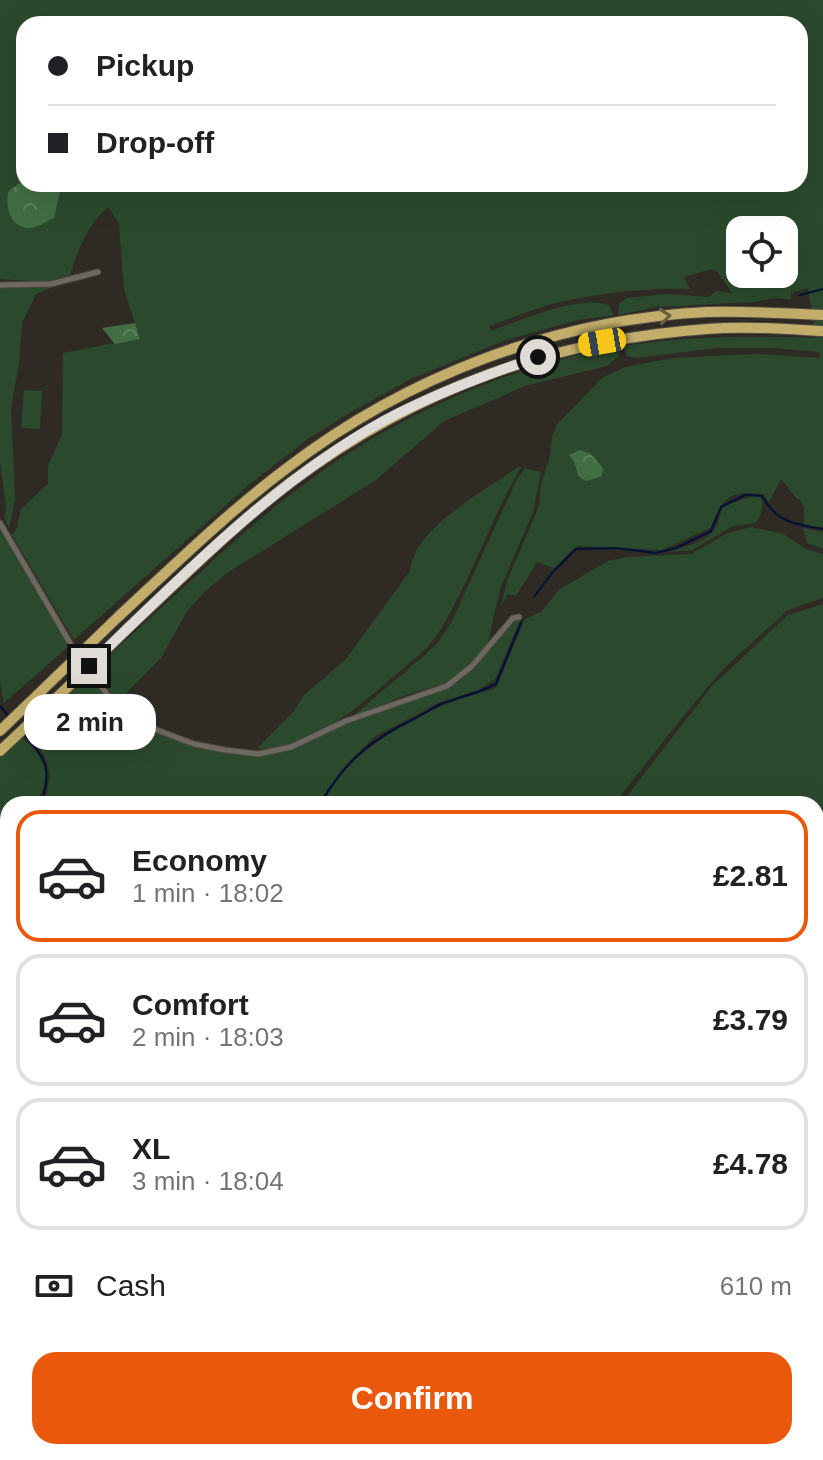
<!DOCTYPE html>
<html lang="en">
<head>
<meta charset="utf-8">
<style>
  :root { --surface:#fff; --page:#f6f6f6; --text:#202124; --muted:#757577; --line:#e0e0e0; --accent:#ea580c }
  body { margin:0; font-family:Arial,sans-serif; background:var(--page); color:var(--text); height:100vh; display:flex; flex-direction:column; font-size:30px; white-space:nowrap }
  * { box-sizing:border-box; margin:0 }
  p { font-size:26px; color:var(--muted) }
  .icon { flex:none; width:44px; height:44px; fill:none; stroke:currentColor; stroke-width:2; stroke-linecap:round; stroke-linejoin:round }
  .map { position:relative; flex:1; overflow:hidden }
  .details { position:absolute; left:0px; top:796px; width:824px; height:664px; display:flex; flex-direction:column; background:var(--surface); border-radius:24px 24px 0 0; box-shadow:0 8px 32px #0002 }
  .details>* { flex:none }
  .guide { position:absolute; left:16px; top:16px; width:792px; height:176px; border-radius:24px; box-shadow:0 8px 32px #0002; display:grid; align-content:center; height:176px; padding:0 32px; background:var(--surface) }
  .tools { position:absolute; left:726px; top:216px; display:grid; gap:16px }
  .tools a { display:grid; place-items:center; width:72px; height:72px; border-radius:16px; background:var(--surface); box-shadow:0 8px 32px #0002; font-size:40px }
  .end { position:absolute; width:36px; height:36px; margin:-18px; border:10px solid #dfdcd8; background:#111; box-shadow:0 0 0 4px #111 }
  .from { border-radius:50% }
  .bubble { position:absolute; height:56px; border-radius:24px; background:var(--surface); box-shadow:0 8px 32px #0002; font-size:26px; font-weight:700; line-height:56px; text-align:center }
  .car { position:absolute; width:24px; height:48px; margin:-24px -12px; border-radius:10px; box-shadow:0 0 6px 2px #0007; background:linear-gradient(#f5c518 24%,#345 0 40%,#f5c518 0 76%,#345 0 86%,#f5c518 0) }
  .guide b { display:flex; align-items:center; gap:28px; height:76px; font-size:30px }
  .guide b+b { border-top:2px solid var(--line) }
  .guide i { width:20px; height:20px; background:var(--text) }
  ul { padding:14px 0 0; list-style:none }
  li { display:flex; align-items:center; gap:24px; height:132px; margin:0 16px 12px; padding:0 16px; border:4px solid var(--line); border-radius:24px }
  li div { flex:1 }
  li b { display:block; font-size:30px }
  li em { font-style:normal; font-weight:700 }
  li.current { border-color:var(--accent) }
  li>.icon { width:72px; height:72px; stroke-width:1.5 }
  .pay { display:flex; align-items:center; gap:20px; height:88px; padding:0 32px; font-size:30px }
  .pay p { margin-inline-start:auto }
  .button { display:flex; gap:16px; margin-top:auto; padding:16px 32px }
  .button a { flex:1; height:92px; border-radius:24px; background:var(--accent); color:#fff; font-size:32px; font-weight:700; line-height:92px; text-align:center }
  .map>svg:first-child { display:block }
  .grass { fill:#2b4a2d; fill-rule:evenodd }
  .forest { fill:url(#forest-crowns) }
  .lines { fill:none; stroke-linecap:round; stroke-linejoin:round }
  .stream { stroke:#011038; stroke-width:2 }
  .minor-casing { stroke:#4b4742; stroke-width:7 }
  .motorway-casing { stroke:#4b4742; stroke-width:12 }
  .minor { stroke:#6d6860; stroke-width:5 }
  .motorway { stroke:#c2ae6a; stroke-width:10 }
  .motorway-bridge-casing { stroke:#4b4742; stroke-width:12; stroke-linecap:butt }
  .motorway-bridge { stroke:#c2ae6a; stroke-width:10 }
  .oneway { stroke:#6a5f40 }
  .route { stroke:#dfdcd8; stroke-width:10 }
</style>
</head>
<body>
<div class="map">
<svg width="823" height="1460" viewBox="0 0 823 1460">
  <defs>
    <pattern id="forest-crowns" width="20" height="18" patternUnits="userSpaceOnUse" patternTransform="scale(2)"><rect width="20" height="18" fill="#426e44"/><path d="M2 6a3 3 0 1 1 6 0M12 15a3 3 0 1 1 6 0" fill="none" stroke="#5d825e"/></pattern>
  </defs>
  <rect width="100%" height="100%" fill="#2f2b24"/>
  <g class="grass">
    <path d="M 0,0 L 823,0 L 823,527 L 804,526 L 804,508 L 800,499 L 797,499 L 781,479 L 769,502 L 764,494 C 726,490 724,499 710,528 L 662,550 L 579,546 C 570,549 563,561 554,568 L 537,562 L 516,596 L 508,594 L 501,606 L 507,581 L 539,506 L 541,484 L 550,457 L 552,436 L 557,424 L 603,377 L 625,367 L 673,358 L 757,354 L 820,358 L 819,352 L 775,348 L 717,348 L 637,358 L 627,356 L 623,346 C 687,336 752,336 816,338 L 808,288 L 791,293 L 791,300 L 776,298 L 753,302 L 656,307 L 618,315 L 619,304 L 627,298 L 668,294 L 708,297 L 717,291 L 732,293 L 718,273 L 712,269 L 684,277 L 690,289 C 648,287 589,294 548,305 C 528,311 509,319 489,326 L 491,331 C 518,321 584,293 610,306 L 613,315 L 578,320 L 503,341 L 411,379 L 351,412 L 308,439 L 251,483 L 74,640 L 12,535 L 17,528 L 21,509 L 48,484 L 48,466 L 62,434 L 63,353 L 140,338 L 124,289 L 119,224 L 108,207 C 87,226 78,249 70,275 L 45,282 L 0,279 ZM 24,24 L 800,24 L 800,184 L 62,184 L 54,218 L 31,228 L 8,192 L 24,179 L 20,136 L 24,129 ZM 740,230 L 784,230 L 784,274 L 740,274 Z"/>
    <path d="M 63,283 L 36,294 L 22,323 L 19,363 L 11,408 L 15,500 L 9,529 L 5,519 L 6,505 L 0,462 L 0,287 Z"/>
    <path d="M 618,346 L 619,356 L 607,366 L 525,386 L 444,421 L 376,480 L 227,573 L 204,592 L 187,611 L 161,658 L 118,702 L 93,669 C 168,605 237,532 318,474 C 409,409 509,368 618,346 Z"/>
    <path d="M 24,390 L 42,391 L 40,429 L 21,428 Z"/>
    <path d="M 518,467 L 521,467 C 491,519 472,576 442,627 C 432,646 415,658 400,671 C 359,706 314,748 257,749 L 294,711 L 303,696 L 346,659 L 410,571 C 415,526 484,492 518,467 Z"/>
    <path d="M 525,468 L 541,472 L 533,512 L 500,589 L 487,647 L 474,662 L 448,683 L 409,694 L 353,716 L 425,655 L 439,641 L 452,621 L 517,479 Z"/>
    <path d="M 753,496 L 760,496 C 765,506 761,514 756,523 L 733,526 L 692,550 L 669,552 C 683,547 707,542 715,529 C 720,522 719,513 724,506 Z"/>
    <path d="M 751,527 L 784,534 L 806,549 L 823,554 L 823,598 L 788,610 L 724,668 L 680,720 L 614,804 L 323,804 C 344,757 397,726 442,706 C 459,698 478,694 496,688 L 525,619 L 541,612 L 560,589 L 608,561 L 627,557 L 691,554 L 728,533 Z"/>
    <path d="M 803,528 L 823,532 L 823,549 L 807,543 Z"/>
    <path d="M 0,530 L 30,575 L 69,646 L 4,703 L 0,683 Z"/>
    <path d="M 823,604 L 823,1071 L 816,1072 L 816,804 L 621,804 L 712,686 L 788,615 Z"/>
    <path d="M 521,618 L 495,679 L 478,690 L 438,703 L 374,737 L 343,768 L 317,804 L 44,804 C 54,769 50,757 24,731 L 88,673 L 113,707 L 135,728 L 140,726 L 199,748 L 232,754 L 261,756 L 279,753 L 351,720 L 459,682 L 511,622 Z"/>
    <path d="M 20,735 C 33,748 53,765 45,786 C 42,793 38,795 38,804 L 8,804 L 8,1450 L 0,1441 L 0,756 Z"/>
    <path d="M 816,1079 L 823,1079 L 823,1460 L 16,1460 L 10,1452 L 816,1452 Z"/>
  </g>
  <g class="forest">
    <path d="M 24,179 L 24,184 L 62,184 L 54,218 C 47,221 37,228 29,228 C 9,227 6,207 8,192 Z"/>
    <path d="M 135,323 L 140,339 L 115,344 L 102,328 Z"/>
    <path d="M 580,450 L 591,454 L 603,468 L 602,476 L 586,481 L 578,476 L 574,461 L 569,455 Z"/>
  </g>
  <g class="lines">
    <g class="stream">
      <path d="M 800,295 L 823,289"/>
      <path d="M 534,597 L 552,573 L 576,549 L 616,548 L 656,553 L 676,548 L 711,531 L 721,507 L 745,495 L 762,496 C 776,522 796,525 823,529"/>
      <path d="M 0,706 L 9,717"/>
      <path d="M 24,734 C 47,761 52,769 41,804"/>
      <path d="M 320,804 C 346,760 370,740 416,718 C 425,713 434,707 443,703 C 461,697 479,693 496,684 L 521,623"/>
    </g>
    <defs>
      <g id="minor">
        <path d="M 0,285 L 51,284 L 98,272"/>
        <path d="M 0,523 L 73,648 L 115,705 L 136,722 L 194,744 L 225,750 L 258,754 L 291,747 L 346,721 L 447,686 L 472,666 L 513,618 L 519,617"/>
      </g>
      <g id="motorway">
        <path d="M 118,617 C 173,566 227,513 287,468 C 407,376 556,319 708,312 C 746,311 785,313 823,315"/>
        <path d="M 128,628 C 181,579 233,526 291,482 C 416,389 552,340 707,329 C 746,326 785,329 823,331"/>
        <path d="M 0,731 L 58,675"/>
        <path d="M 0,751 L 70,685"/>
      </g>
    </defs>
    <use href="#minor" class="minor-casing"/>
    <use href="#motorway" class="motorway-casing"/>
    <use href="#minor" class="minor"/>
    <use href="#motorway" class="motorway"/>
    <defs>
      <g id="motorway-bridge">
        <path d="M 58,675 L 118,617"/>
        <path d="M 70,685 L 128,628"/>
      </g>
    </defs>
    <use href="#motorway-bridge" class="motorway-bridge-casing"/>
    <use href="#motorway-bridge" class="motorway-bridge"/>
  </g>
  <defs><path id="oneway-chevron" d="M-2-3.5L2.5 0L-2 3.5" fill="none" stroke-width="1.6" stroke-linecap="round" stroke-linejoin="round" transform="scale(2)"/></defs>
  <use class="oneway" href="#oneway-chevron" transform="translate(665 316) rotate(-5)"/>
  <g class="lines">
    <path class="route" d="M 89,666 C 180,578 273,482 385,420 C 434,394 485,375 538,357"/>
  </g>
</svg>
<div class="tools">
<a><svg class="icon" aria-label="locate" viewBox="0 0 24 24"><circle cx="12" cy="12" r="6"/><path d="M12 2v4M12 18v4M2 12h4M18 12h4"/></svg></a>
</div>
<i class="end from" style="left:538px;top:357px"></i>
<i class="end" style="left:89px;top:666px"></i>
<div class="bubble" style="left:24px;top:694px;width:132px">2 min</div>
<i class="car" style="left:602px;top:342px;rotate:260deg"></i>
<div class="guide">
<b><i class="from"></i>Pickup</b>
<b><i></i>Drop-off</b>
</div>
<section class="details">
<ul>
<li class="current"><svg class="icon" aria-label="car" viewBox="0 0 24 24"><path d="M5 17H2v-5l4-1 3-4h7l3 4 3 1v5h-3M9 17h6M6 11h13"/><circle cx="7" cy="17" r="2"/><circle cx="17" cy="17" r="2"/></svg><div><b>Economy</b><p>1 min · 18:02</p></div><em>£2.81</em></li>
<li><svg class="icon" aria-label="car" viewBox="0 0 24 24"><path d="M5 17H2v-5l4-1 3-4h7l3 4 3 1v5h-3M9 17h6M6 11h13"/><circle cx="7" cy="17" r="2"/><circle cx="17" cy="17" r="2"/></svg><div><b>Comfort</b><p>2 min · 18:03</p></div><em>£3.79</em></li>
<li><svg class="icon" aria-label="car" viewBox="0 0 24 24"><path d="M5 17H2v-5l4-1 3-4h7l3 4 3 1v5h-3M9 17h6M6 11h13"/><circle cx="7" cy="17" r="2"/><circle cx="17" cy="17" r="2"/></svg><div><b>XL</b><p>3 min · 18:04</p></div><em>£4.78</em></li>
</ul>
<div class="pay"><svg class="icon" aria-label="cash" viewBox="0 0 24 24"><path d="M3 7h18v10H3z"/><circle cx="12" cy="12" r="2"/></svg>Cash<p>610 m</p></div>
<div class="button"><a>Confirm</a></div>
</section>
</div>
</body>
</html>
